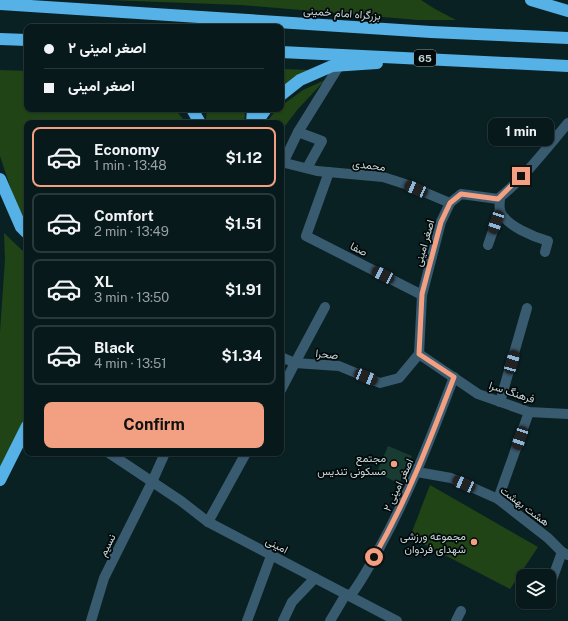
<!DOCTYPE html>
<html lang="en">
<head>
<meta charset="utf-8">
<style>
  :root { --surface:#08191b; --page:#162628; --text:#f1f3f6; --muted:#98a0a3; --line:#29383a; --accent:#f3a082 }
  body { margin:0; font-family:"Public Sans",Vazirmatn,sans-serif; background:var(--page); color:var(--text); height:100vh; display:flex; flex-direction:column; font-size:15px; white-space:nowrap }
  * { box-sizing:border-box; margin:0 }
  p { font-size:13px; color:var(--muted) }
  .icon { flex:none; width:22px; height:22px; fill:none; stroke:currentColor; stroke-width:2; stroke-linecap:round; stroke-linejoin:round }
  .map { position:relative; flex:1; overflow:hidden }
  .drawer { position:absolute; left:24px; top:120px; width:260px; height:336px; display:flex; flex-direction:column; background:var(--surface); border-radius:8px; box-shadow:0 1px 3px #0004,0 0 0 1px var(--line) }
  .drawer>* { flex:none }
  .hud { position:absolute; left:24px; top:24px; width:260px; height:88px; border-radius:8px; box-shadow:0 1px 3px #0004,0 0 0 1px var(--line); display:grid; align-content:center; height:88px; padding:0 20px; background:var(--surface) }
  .buttons { position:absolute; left:516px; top:569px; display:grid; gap:8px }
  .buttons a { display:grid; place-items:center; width:40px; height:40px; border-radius:8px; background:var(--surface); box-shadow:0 1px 3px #0004,0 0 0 1px var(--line); font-size:20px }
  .end { position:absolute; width:18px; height:18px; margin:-9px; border:5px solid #f3a082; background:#111; box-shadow:0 0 0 2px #111 }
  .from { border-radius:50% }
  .bubble { position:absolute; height:28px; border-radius:8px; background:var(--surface); box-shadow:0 1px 3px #0004,0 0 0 1px var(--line); font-size:13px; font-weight:700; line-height:28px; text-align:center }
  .car { position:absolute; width:12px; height:24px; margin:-12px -6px; border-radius:5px; box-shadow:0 0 3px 1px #0007; background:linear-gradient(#222 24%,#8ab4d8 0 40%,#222 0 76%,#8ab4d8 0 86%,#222 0) }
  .hud b { display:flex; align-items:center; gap:14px; height:38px; font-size:15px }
  .hud b+b { border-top:1px solid var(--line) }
  .hud i { width:10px; height:10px; background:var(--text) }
  ul { padding:7px 0 0; list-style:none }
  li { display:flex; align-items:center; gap:12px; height:60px; margin:0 8px 6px; padding:0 12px; border:2px solid var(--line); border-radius:8px }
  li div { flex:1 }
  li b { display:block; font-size:15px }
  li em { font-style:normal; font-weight:700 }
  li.selected { border-color:var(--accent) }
  li>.icon { width:36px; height:36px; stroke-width:1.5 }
  .cta { display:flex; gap:8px; margin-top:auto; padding:8px 20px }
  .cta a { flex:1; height:46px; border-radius:8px; background:var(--accent); color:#111; font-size:16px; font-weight:700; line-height:46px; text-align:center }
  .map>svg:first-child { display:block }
  .green { fill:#204415 }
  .building { fill:#183c32 }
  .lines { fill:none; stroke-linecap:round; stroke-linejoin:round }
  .street { stroke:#395b70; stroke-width:10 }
  .highway { stroke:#55b1e6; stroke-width:12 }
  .route { stroke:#f3a082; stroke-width:5 }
  .poi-dot { fill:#f3a082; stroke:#02090a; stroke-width:1.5 }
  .labels { text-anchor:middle; stroke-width:3.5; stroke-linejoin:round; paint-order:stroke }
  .shield { fill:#02090a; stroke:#8d989a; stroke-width:1 }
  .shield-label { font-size:10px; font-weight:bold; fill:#c8d6d7 }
  .street-label { font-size:11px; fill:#c8d6d7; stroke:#02090a }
  .poi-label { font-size:11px; fill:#c8d6d7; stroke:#02090a; text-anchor:end }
</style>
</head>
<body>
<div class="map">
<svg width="568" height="621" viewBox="0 0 568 621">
  <rect width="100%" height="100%" fill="#0a2124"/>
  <g class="green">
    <path d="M 107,0 L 421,0 L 435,9 L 456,20 L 418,20 L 241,5 Z"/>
    <path d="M 281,69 L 311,70 L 281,87 Z"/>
    <path d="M 0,70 L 27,71 L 27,109 L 175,109 L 186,123 L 27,123 L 27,223 L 20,216 L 0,156 Z"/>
    <path d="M 325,80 L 298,109 L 281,131 L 281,123 L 266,123 L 276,110 L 281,109 L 281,106 L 303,90 Z"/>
    <path d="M 207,109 L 244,109 L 245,116 L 243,123 L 210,123 L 206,119 Z"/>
    <path d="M 4,233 L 27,255 L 27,420 L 0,470 L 0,332 L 5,259 Z"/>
    <path d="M 430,485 L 538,547 L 510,589 L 410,537 Z"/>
  </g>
  <path class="building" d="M 388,446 L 412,456 L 399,484 L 377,472 Z"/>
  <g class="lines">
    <g class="street">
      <path d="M 568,123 C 546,149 524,178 498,199 L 461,194 L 450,203 L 441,222 L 422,295 L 419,354 L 478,394 L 529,412 L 568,414"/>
      <path d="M 298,132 L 322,141 L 307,168"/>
      <path d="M 281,162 L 317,171 L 383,177 L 405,184 L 450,203"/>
      <path d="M 283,163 L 298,132 L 339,66"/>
      <path d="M 329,172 L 306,236 L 422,295"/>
      <path d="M 500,198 C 500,201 499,207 500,211 C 506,226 534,237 548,241 L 545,252"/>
      <path d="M 488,245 L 500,210"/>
      <path d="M 281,357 L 295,363 L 325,307"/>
      <path d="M 281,390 L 295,363 L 339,366 L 380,383 L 399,378 L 419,354"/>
      <path d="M 500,402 L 527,308"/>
      <path d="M 109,453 L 181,501 L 208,522 L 397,621"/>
      <path d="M 417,472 L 451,478 L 498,499 L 548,538 L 562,552 L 568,555"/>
      <path d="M 498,499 L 529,412"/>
      <path d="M 208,522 L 246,453"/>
      <path d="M 549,588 L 562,552"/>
      <path d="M 350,596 C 362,581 371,563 380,547 C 410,492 432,435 454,377"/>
      <path d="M 91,621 L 104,578 L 152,482 L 165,453"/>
      <path d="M 247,621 L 271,556"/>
      <path d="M 283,621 L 292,602 L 315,578"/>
      <path d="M 330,621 L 346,594"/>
      <path d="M 456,621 L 461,611"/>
    </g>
    <g class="highway">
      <path d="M 531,0 L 568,11"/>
      <path d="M 0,4 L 431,32 L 568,38"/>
      <path d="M 0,39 L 27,40"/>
      <path d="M 281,52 L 568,66"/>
      <path d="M 281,95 L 300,80 L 332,66 L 377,63"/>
      <path d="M 192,109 L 200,123"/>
      <path d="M 252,123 L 253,109"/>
      <path d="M 256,123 L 266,109"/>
      <path d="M 0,179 L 21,227 L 27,233"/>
      <path d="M 0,480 L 27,426"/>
    </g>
  </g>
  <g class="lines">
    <path class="route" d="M 374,557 C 408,498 430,440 454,377 L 419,354 L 422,294 L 437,237 L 441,222 L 450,203 L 461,194 L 498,199 L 521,176"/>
  </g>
  <g class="poi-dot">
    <circle cx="394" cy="464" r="4"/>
    <circle cx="474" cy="542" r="4"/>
  </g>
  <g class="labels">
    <rect class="shield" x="414" y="50" width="22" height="16" rx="3"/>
    <g class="shield-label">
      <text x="425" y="62">65</text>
    </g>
    <g class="street-label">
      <text transform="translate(342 13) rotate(4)" y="4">بزرگراه امام خمینی</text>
      <text transform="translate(369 165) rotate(7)" y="4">محمدی</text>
      <text transform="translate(424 243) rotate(-74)" y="4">اصغر امینی</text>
      <text transform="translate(359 249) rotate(27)" y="4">صفا</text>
      <text transform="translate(327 354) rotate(6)" y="4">صحرا</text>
      <text transform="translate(512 392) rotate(18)" y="4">فرهنگ سرا</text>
      <text transform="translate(398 485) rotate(-65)" y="4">۲ اصغر امینی</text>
      <text transform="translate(525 506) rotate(37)" y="4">هشت بهشت</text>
      <text transform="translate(107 545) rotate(-63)" y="4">نسیم</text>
      <text transform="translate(277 545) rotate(27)" y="4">امینی</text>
    </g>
    <g class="poi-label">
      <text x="386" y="462">مجتمع<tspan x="386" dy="13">مسکونی تندیس</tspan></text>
      <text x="466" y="540">مجموعه ورزشی<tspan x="466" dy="13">شهدای فردوان</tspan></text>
    </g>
  </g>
</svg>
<div class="buttons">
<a><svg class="icon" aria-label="layers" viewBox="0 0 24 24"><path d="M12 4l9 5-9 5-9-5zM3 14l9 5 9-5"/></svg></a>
</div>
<i class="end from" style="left:374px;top:557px"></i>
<i class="end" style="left:521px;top:176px"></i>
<div class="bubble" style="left:488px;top:118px;width:66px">1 min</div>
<i class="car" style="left:416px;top:189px;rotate:293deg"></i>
<i class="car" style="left:496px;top:222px;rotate:199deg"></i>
<i class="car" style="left:383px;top:275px;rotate:297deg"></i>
<i class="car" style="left:512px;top:362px;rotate:16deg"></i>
<i class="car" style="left:366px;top:377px;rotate:112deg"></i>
<i class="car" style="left:520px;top:438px;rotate:199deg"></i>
<i class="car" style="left:464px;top:484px;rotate:294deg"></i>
<div class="hud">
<b><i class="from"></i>۲ اصغر امینی</b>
<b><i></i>اصغر امینی</b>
</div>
<section class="drawer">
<ul>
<li class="selected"><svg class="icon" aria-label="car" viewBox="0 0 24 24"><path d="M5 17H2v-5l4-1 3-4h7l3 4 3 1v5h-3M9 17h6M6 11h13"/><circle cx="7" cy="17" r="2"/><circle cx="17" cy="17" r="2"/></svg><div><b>Economy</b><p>1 min · 13:48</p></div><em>$1.12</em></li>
<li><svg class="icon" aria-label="car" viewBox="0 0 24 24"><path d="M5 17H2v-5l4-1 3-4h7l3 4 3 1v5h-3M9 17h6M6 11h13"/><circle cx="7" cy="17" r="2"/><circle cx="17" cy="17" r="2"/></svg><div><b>Comfort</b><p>2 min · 13:49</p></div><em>$1.51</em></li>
<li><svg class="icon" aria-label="car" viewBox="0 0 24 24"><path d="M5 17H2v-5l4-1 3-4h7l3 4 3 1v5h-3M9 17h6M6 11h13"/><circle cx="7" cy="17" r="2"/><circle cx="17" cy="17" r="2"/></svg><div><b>XL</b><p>3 min · 13:50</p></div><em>$1.91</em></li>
<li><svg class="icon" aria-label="car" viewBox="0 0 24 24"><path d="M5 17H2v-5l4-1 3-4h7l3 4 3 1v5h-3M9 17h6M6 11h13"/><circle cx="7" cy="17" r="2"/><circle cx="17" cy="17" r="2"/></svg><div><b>Black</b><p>4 min · 13:51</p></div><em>$1.34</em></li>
</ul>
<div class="cta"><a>Confirm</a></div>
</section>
</div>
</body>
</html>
